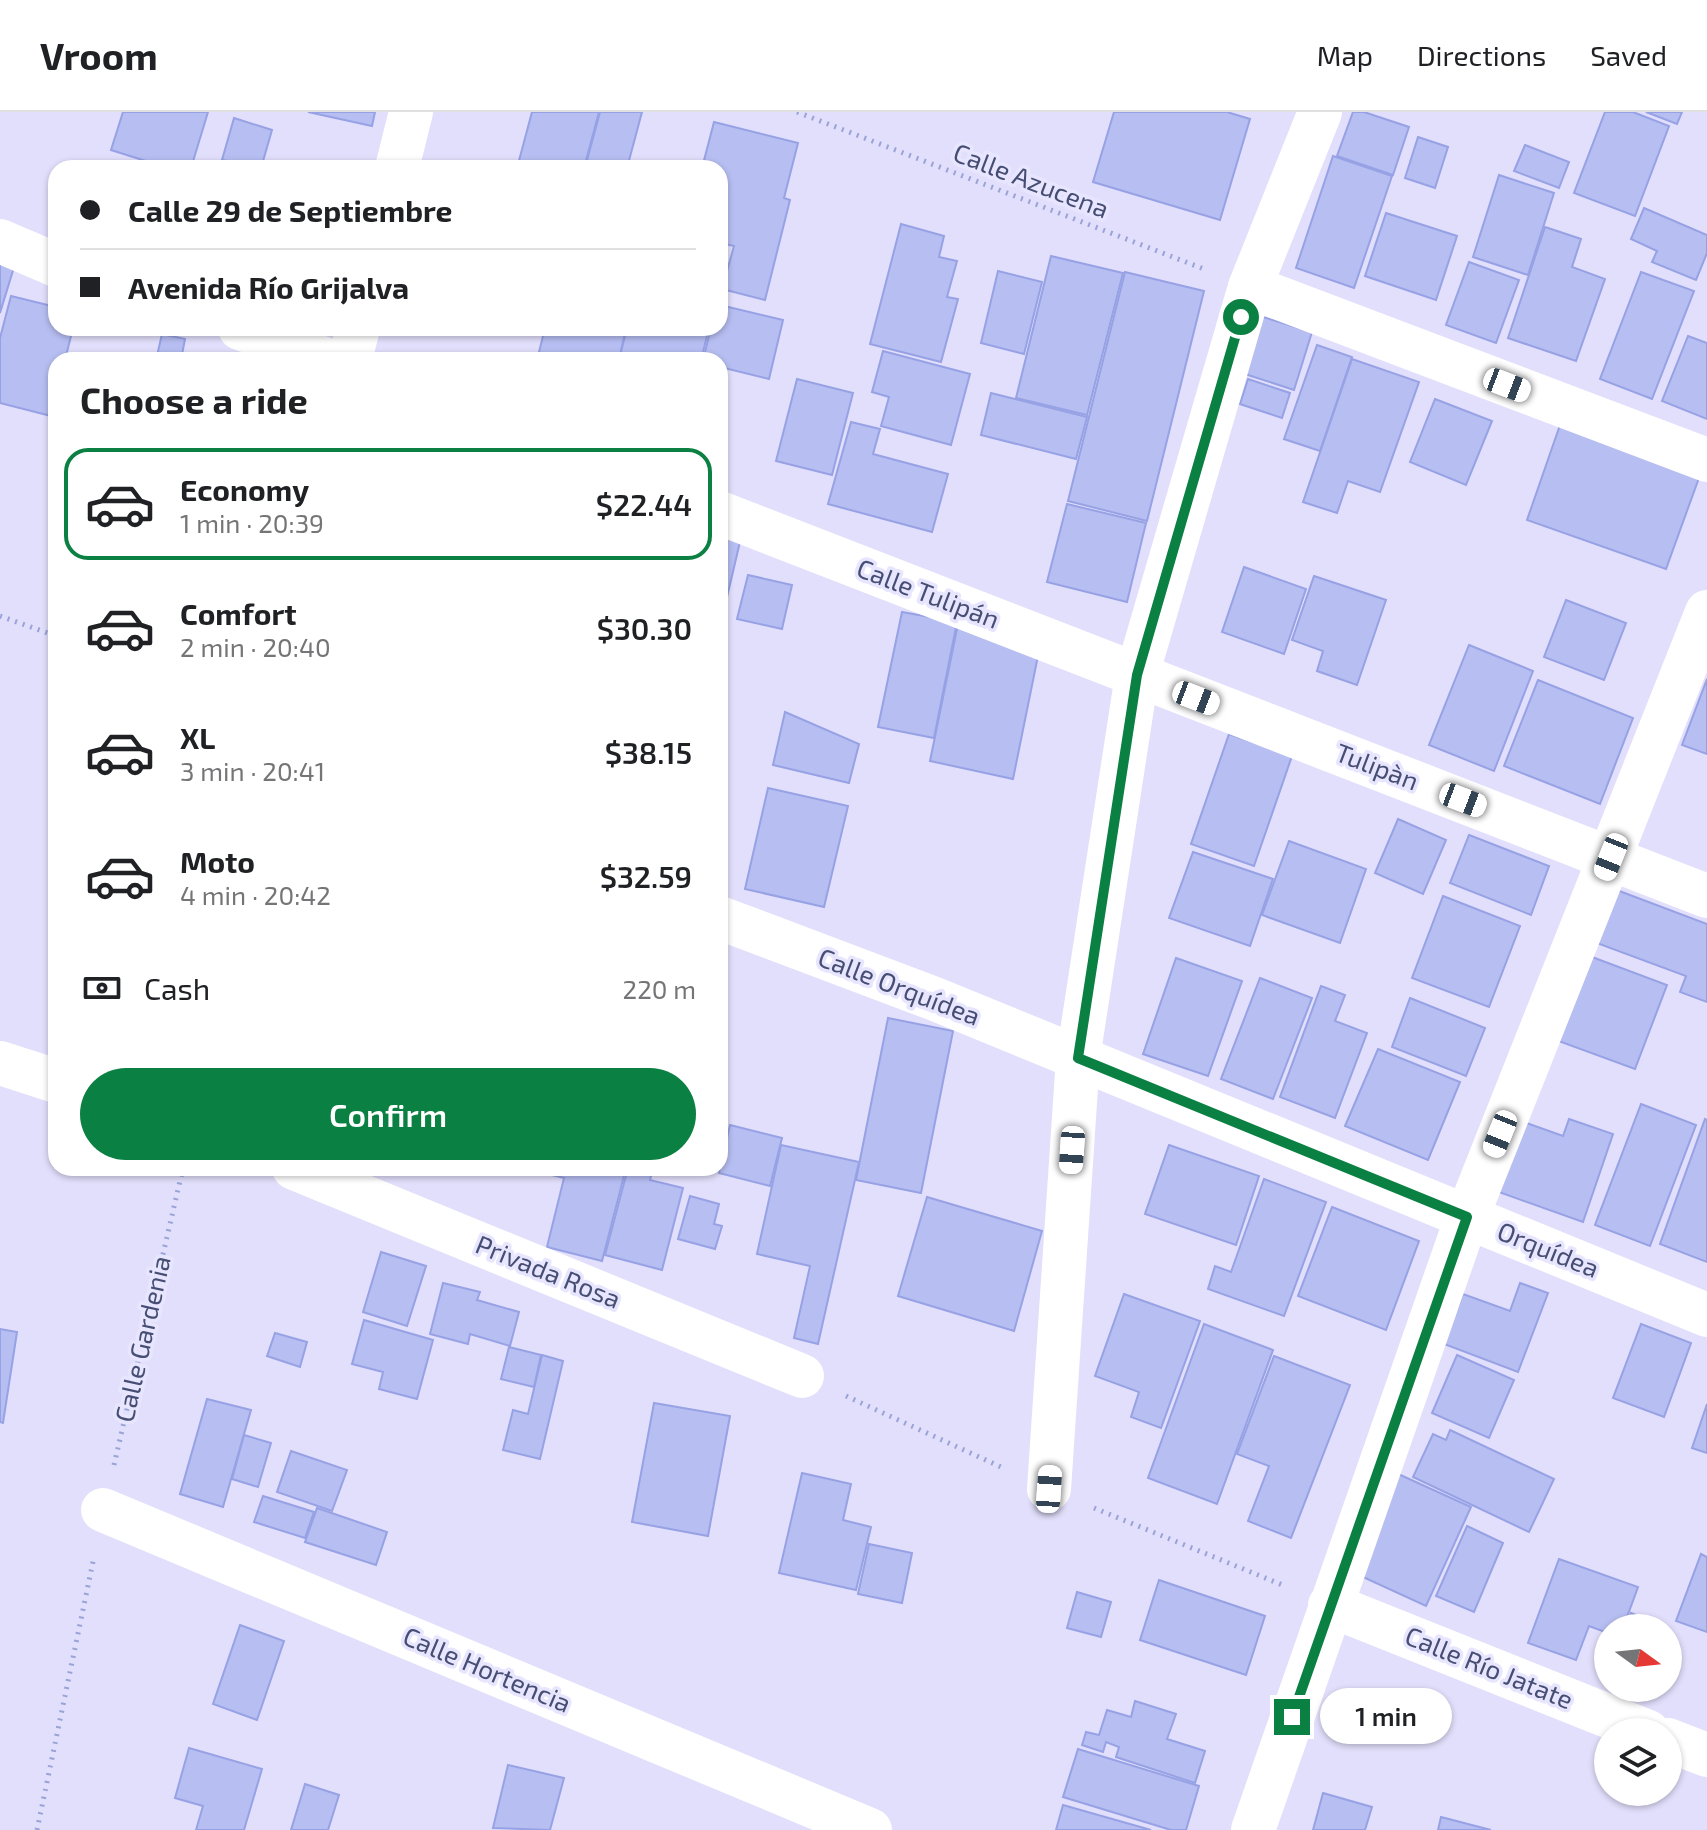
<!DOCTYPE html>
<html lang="en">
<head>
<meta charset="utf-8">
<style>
  :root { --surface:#fff; --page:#f2f2f2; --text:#202124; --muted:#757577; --line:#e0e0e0; --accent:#0b8043 }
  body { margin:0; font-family:"Exo 2",sans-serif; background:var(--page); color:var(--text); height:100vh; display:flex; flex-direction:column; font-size:30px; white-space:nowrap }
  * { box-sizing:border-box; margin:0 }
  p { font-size:26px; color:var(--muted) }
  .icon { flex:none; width:44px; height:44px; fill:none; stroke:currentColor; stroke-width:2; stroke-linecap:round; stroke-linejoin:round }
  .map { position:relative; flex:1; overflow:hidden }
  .details { position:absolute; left:48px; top:240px; width:680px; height:824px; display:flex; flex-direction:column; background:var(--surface); border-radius:24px; box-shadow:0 2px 6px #0004 }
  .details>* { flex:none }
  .guide { position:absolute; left:48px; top:48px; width:680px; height:176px; border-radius:24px; box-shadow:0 2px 6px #0004; display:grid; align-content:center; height:176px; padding:0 32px; background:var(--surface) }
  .needle { width:52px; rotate:105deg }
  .controls { position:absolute; left:1594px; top:1502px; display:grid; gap:16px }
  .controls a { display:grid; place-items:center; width:88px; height:88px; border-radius:50%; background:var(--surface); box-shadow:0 2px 6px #0004; font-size:40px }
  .end { position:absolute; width:36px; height:36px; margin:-18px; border:10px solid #0b8043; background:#fff; box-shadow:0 0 0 4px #fff }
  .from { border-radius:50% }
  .bubble { position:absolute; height:56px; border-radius:28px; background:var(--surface); box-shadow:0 2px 6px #0004; font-size:26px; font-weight:600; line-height:56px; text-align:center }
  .car { position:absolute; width:24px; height:48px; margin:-24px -12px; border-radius:10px; box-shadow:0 0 6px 2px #0007; background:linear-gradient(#fff 24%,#345 0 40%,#fff 0 76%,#345 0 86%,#fff 0) }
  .guide b { display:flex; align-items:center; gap:28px; height:76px; font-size:30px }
  .guide b+b { border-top:2px solid var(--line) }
  .guide i { width:20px; height:20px; background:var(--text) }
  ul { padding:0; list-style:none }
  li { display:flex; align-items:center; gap:24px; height:112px; margin:0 16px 12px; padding:0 16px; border:4px solid transparent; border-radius:24px }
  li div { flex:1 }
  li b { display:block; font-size:30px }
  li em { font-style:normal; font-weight:600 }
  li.active { border-color:var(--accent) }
  li>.icon { width:72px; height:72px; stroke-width:1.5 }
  h2 { padding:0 32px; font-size:36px; line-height:96px }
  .pay { display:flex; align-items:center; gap:20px; height:88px; padding:0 32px; font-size:30px }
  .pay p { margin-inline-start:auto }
  .action { display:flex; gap:16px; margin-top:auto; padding:16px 32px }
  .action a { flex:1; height:92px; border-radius:48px; background:var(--accent); color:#fff; font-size:32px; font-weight:600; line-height:92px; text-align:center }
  header { display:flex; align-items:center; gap:48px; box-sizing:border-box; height:112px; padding:0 40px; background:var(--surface); border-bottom:2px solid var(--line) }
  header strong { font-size:38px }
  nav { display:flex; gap:44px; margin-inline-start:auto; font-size:28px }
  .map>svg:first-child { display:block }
  .building { fill:#b7bef2; stroke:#97a2e5; stroke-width:2 }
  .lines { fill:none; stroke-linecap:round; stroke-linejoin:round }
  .path { stroke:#9aa3d6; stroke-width:5; stroke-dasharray:2 6; stroke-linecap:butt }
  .street { stroke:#fff; stroke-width:44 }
  .route { stroke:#0b8043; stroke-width:10 }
  .labels { text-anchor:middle; stroke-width:7; stroke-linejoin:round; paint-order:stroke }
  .street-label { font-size:26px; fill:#474e73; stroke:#e8e6ff }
</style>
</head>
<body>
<header>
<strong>Vroom</strong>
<nav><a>Map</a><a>Directions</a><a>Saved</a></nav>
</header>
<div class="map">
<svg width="1707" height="1718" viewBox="0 0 1707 1718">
  <rect width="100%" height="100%" fill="#e2dffc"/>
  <g class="building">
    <path d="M 123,0 L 208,0 L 191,56 L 168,56 L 111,38 Z"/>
    <path d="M 308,0 L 375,0 L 372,14 Z"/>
    <path d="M 532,0 L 599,0 L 584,56 L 517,56 Z"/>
    <path d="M 600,0 L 642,0 L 627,56 L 585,56 Z"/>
    <path d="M 1114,0 L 1227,0 L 1250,7 L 1220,108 L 1093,70 Z"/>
    <path d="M 1353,0 L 1364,0 L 1409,15 L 1393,63 L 1337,44 Z"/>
    <path d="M 1605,0 L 1633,0 L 1669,14 L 1635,104 L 1574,81 Z"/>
    <path d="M 1646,0 L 1682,0 L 1677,12 Z"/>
    <path d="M 234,6 L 272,18 L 261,56 L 222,48 Z"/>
    <path d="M 714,10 L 798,31 L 784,86 L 790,88 L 765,188 L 722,177 L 734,134 L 720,131 L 720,56 L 702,56 Z"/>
    <path d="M 1418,25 L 1448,35 L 1435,76 L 1405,66 Z"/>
    <path d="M 1525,33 L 1569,50 L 1559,76 L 1514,59 Z"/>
    <path d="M 1333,44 L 1392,64 L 1354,176 L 1296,156 Z"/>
    <path d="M 1499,63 L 1554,81 L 1528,163 L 1473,145 Z"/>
    <path d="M 1644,96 L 1707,123 L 1707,141 L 1696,168 L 1652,150 L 1657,139 L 1631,127 Z"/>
    <path d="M 1386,101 L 1457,124 L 1436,188 L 1365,164 Z"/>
    <path d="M 901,112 L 944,124 L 939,145 L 957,149 L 947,185 L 958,187 L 941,250 L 870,232 Z"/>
    <path d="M 1545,115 L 1581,127 L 1572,155 L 1605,167 L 1576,249 L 1508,226 Z"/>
    <path d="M 1051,144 L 1123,161 L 1087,303 L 1016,286 Z"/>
    <path d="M 0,148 L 15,152 L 0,201 Z"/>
    <path d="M 1469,150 L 1519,168 L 1496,231 L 1446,213 Z"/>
    <path d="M 998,159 L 1042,170 L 1024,242 L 981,231 Z"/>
    <path d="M 1125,160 L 1204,179 L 1147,409 L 1068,389 Z"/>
    <path d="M 1641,160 L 1694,179 L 1652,287 L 1600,267 Z"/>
    <path d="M 11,184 L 56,195 L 56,216 L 73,216 L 65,248 L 56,248 L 56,283 L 51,304 L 0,291 L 0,226 Z"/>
    <path d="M 720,193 L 783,208 L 769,267 L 720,255 L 720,248 L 703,248 L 711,216 L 720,216 Z"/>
    <path d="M 1263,205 L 1312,220 L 1294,278 L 1245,262 Z"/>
    <path d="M 545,216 L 626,216 L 619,248 L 537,248 Z"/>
    <path d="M 627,216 L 709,216 L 701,248 L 619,248 Z"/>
    <path d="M 162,222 L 185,227 L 181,248 L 156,248 Z"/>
    <path d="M 1688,224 L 1707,231 L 1707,307 L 1662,289 Z"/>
    <path d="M 1317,233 L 1352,245 L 1320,339 L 1284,327 Z"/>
    <path d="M 883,239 L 970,262 L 951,333 L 881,314 L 889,285 L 872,280 Z"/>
    <path d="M 1352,247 L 1419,270 L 1380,380 L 1348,369 L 1337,401 L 1303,390 Z"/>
    <path d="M 797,267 L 853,281 L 832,363 L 776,349 Z"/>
    <path d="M 1248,267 L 1290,281 L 1282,306 L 1240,292 Z"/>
    <path d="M 991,281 L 1087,305 L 1076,347 L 981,323 Z"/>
    <path d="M 1435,287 L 1492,309 L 1466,373 L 1410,350 Z"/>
    <path d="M 851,310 L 880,317 L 873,342 L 948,362 L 932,420 L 828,392 Z"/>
    <path d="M 1560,313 L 1700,363 L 1666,457 L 1527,408 Z"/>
    <path d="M 1067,392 L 1146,411 L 1127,490 L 1047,470 Z"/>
    <path d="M 720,412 L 743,417 L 720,515 Z"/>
    <path d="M 1244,455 L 1306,477 L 1284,542 L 1222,520 Z"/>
    <path d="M 748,463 L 792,473 L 782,517 L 737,507 Z"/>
    <path d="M 1314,464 L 1386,488 L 1357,573 L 1317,559 L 1323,539 L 1292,528 Z"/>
    <path d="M 1566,488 L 1626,511 L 1604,568 L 1544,545 Z"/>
    <path d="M 902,500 L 957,510 L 934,626 L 878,615 Z"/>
    <path d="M 958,512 L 1041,529 L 1013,667 L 930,649 Z"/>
    <path d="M 1469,533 L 1533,559 L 1494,659 L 1429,633 Z"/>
    <path d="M 1707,567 L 1707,642 L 1682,633 Z"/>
    <path d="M 1538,568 L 1633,606 L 1600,692 L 1504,654 Z"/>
    <path d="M 785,600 L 859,632 L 849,671 L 773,653 Z"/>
    <path d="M 1229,622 L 1292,644 L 1254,754 L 1191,732 Z"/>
    <path d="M 768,676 L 848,694 L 824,795 L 745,777 Z"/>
    <path d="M 1398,707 L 1446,728 L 1423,782 L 1375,761 Z"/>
    <path d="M 1469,723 L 1549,754 L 1531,803 L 1450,771 Z"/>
    <path d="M 1289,729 L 1366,757 L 1340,831 L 1262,803 Z"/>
    <path d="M 1193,740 L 1273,767 L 1250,834 L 1169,806 Z"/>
    <path d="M 1614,777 L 1707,812 L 1707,890 L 1680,880 L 1686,864 L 1594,830 Z"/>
    <path d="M 1443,784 L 1520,814 L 1489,895 L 1412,866 Z"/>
    <path d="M 1584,842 L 1667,873 L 1635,957 L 1553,927 Z"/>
    <path d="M 1176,846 L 1242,869 L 1208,964 L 1143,942 Z"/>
    <path d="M 1260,866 L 1312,886 L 1273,987 L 1221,967 Z"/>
    <path d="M 1321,874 L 1345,883 L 1335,909 L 1367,921 L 1335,1006 L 1280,985 Z"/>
    <path d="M 1410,886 L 1485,916 L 1466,964 L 1392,935 Z"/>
    <path d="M 888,906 L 953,919 L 921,1081 L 856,1068 Z"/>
    <path d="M 1378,937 L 1460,970 L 1428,1048 L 1345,1014 Z"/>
    <path d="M 1641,992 L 1696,1013 L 1650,1134 L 1595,1113 Z"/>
    <path d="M 1569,1007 L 1613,1022 L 1583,1110 L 1496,1079 L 1521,1009 L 1563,1024 Z"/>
    <path d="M 1705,1007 L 1707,1008 L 1707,1150 L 1660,1132 Z"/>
    <path d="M 730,1013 L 782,1026 L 770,1074 L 719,1061 Z"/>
    <path d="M 781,1033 L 859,1050 L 818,1232 L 794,1226 L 810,1154 L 757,1142 Z"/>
    <path d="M 1169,1033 L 1259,1064 L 1236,1133 L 1145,1102 Z"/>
    <path d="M 545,1056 L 626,1056 L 602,1149 L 547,1135 L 564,1066 L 544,1061 Z"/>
    <path d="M 628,1056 L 653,1056 L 650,1068 L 683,1076 L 662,1158 L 605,1143 Z"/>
    <path d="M 1264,1067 L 1326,1090 L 1284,1204 L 1208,1177 L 1215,1154 L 1231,1160 Z"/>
    <path d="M 690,1084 L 719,1092 L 714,1112 L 722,1114 L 715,1137 L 678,1127 Z"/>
    <path d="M 927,1085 L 1042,1119 L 1014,1219 L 898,1184 Z"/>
    <path d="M 1332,1095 L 1419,1129 L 1386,1218 L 1298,1184 Z"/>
    <path d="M 381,1140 L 426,1154 L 407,1214 L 363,1200 Z"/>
    <path d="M 443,1171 L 480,1180 L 477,1188 L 519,1200 L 510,1234 L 470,1222 L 468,1232 L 430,1222 Z"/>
    <path d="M 1520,1171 L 1548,1181 L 1518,1260 L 1444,1232 L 1463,1182 L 1510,1199 Z"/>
    <path d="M 1124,1182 L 1200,1209 L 1161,1316 L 1131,1305 L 1139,1280 L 1095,1264 Z"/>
    <path d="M 364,1208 L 433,1228 L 417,1287 L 379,1277 L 383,1260 L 352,1252 Z"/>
    <path d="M 1204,1212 L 1273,1238 L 1217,1392 L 1148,1366 Z"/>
    <path d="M 1641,1212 L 1691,1231 L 1664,1305 L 1613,1286 Z"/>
    <path d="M 0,1217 L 17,1220 L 3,1311 L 0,1310 Z"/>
    <path d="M 275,1221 L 307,1230 L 300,1255 L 267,1244 Z"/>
    <path d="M 509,1235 L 541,1243 L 534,1275 L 501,1267 Z"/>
    <path d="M 542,1243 L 563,1249 L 540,1347 L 503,1338 L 513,1298 L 528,1302 Z"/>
    <path d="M 1457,1243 L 1514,1268 L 1489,1326 L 1432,1301 Z"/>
    <path d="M 1274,1244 L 1350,1273 L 1291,1426 L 1248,1409 L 1269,1354 L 1237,1342 Z"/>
    <path d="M 207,1287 L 251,1298 L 223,1395 L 180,1382 Z"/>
    <path d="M 654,1291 L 730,1304 L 708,1424 L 632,1410 Z"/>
    <path d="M 1707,1292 L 1707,1341 L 1692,1336 Z"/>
    <path d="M 1450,1318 L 1554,1367 L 1529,1420 L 1413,1365 L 1433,1322 L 1446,1328 Z"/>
    <path d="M 244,1323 L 271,1331 L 258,1375 L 232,1367 Z"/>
    <path d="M 291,1339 L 347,1358 L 332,1399 L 277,1380 Z"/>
    <path d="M 802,1361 L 851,1372 L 843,1408 L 871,1415 L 856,1478 L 779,1461 Z"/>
    <path d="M 1396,1361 L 1471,1395 L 1426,1494 L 1352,1460 Z"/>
    <path d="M 263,1384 L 314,1400 L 305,1426 L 254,1410 Z"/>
    <path d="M 317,1396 L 387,1420 L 376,1453 L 305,1430 Z"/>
    <path d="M 1467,1414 L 1503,1431 L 1474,1500 L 1436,1484 Z"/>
    <path d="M 869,1432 L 912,1441 L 902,1491 L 858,1482 Z"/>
    <path d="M 1701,1442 L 1707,1445 L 1707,1520 L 1676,1509 Z"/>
    <path d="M 1559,1447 L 1638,1475 L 1623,1516 L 1608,1516 L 1608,1521 L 1589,1514 L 1576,1548 L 1528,1531 Z"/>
    <path d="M 1159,1468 L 1265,1504 L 1246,1563 L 1140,1528 Z"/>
    <path d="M 1077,1480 L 1111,1490 L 1101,1525 L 1067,1516 Z"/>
    <path d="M 1631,1501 L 1667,1516 L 1625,1516 Z"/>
    <path d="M 240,1513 L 284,1529 L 257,1608 L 213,1592 Z"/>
    <path d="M 1135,1589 L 1176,1602 L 1167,1627 L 1205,1639 L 1195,1671 L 1116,1645 L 1119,1635 L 1106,1630 L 1103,1640 L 1082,1633 L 1086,1620 L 1099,1623 L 1107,1598 L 1131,1605 Z"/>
    <path d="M 189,1636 L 262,1657 L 244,1718 L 196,1718 L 203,1694 L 175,1686 Z"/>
    <path d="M 1078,1637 L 1199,1674 L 1186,1718 L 1171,1718 L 1063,1685 Z"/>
    <path d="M 508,1653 L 564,1666 L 550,1718 L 493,1716 Z"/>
    <path d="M 305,1672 L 339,1683 L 328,1718 L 291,1718 Z"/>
    <path d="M 1323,1681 L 1372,1695 L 1365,1718 L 1313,1718 Z"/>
    <path d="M 1063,1693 L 1151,1718 L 1056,1718 Z"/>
    <path d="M 1441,1705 L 1491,1718 L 1438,1718 Z"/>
  </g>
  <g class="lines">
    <g class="path">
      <path d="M 797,0 L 1204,157"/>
      <path d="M 0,504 L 56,524"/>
      <path d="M 846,1284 L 1001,1355"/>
      <path d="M 114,1353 L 183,1056"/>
      <path d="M 1094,1396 L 1285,1474"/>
      <path d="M 37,1718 L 94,1445"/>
    </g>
    <g class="street">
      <path d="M 397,56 L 411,0"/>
      <path d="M 0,129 L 56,153"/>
      <path d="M 1250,175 L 1707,348"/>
      <path d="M 240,216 L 327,248"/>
      <path d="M 350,248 L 358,216"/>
      <path d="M 720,401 L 1707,784"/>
      <path d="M 720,806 L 935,887 L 1707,1203"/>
      <path d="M 0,951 L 56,969"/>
      <path d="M 294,1056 L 802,1264"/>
      <path d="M 1049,1377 L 1078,946 L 1137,563 L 1250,175 L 1320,0"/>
      <path d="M 103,1398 L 870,1718"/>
      <path d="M 1330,1493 L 1648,1620"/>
      <path d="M 1668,1628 L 1707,1643"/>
      <path d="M 1253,1718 L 1467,1105 L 1707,500"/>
    </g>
  </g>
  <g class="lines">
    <path class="route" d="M 1241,205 L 1137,563 L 1078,946 L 1467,1105 L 1292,1605"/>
  </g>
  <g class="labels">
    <g class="street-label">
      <text transform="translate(1031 69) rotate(21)" y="9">Calle Azucena</text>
      <text transform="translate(928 482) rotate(21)" y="9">Calle Tulipán</text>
      <text transform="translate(1377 655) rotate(21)" y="9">Tulipàn</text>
      <text transform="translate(899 875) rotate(21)" y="9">Calle Orquídea</text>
      <text transform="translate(1548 1138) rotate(22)" y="9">Orquídea</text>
      <text transform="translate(548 1160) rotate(22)" y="9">Privada Rosa</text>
      <text transform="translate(143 1227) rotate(-77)" y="9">Calle Gardenia</text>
      <text transform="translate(1489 1556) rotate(22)" y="9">Calle Río Jatate</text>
      <text transform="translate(487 1558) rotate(23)" y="9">Calle Hortencia</text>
    </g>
  </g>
</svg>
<div class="controls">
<a><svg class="needle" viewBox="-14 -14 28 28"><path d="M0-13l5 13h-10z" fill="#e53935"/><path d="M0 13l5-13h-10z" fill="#757577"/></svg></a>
<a><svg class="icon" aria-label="layers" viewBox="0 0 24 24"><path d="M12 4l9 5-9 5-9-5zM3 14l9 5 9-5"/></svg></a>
</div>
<i class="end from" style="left:1241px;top:205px"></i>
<i class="end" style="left:1292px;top:1605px"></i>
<div class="bubble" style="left:1320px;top:1576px;width:132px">1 min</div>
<i class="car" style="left:1507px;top:273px;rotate:111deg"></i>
<i class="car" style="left:1196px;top:586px;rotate:111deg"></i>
<i class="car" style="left:1463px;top:688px;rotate:111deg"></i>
<i class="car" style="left:1611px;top:745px;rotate:202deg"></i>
<i class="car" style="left:1500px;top:1022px;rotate:202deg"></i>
<i class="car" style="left:1072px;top:1038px;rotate:184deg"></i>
<i class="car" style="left:1049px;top:1377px;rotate:4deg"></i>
<div class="guide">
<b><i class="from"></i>Calle 29 de Septiembre</b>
<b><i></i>Avenida Río Grijalva</b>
</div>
<section class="details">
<h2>Choose a ride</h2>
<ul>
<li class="active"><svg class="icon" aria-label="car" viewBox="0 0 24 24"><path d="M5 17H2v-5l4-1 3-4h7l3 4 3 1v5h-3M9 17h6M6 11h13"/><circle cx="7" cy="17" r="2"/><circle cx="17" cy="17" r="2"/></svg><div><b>Economy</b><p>1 min · 20:39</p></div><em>$22.44</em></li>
<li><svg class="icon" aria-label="car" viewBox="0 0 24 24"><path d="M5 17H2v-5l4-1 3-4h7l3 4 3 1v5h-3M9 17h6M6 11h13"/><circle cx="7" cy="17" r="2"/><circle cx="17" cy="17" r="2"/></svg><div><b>Comfort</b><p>2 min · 20:40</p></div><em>$30.30</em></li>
<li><svg class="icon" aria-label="car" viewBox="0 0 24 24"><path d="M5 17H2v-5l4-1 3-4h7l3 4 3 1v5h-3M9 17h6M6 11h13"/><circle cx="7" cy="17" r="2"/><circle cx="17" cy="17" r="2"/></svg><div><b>XL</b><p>3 min · 20:41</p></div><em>$38.15</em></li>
<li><svg class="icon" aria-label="car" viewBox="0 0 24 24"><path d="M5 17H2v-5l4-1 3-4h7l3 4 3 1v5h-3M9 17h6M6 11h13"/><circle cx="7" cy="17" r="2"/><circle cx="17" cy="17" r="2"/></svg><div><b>Moto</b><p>4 min · 20:42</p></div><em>$32.59</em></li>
</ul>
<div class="pay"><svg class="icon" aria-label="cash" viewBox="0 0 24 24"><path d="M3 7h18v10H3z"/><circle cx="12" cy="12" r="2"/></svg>Cash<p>220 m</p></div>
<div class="action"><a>Confirm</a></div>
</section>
</div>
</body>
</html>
